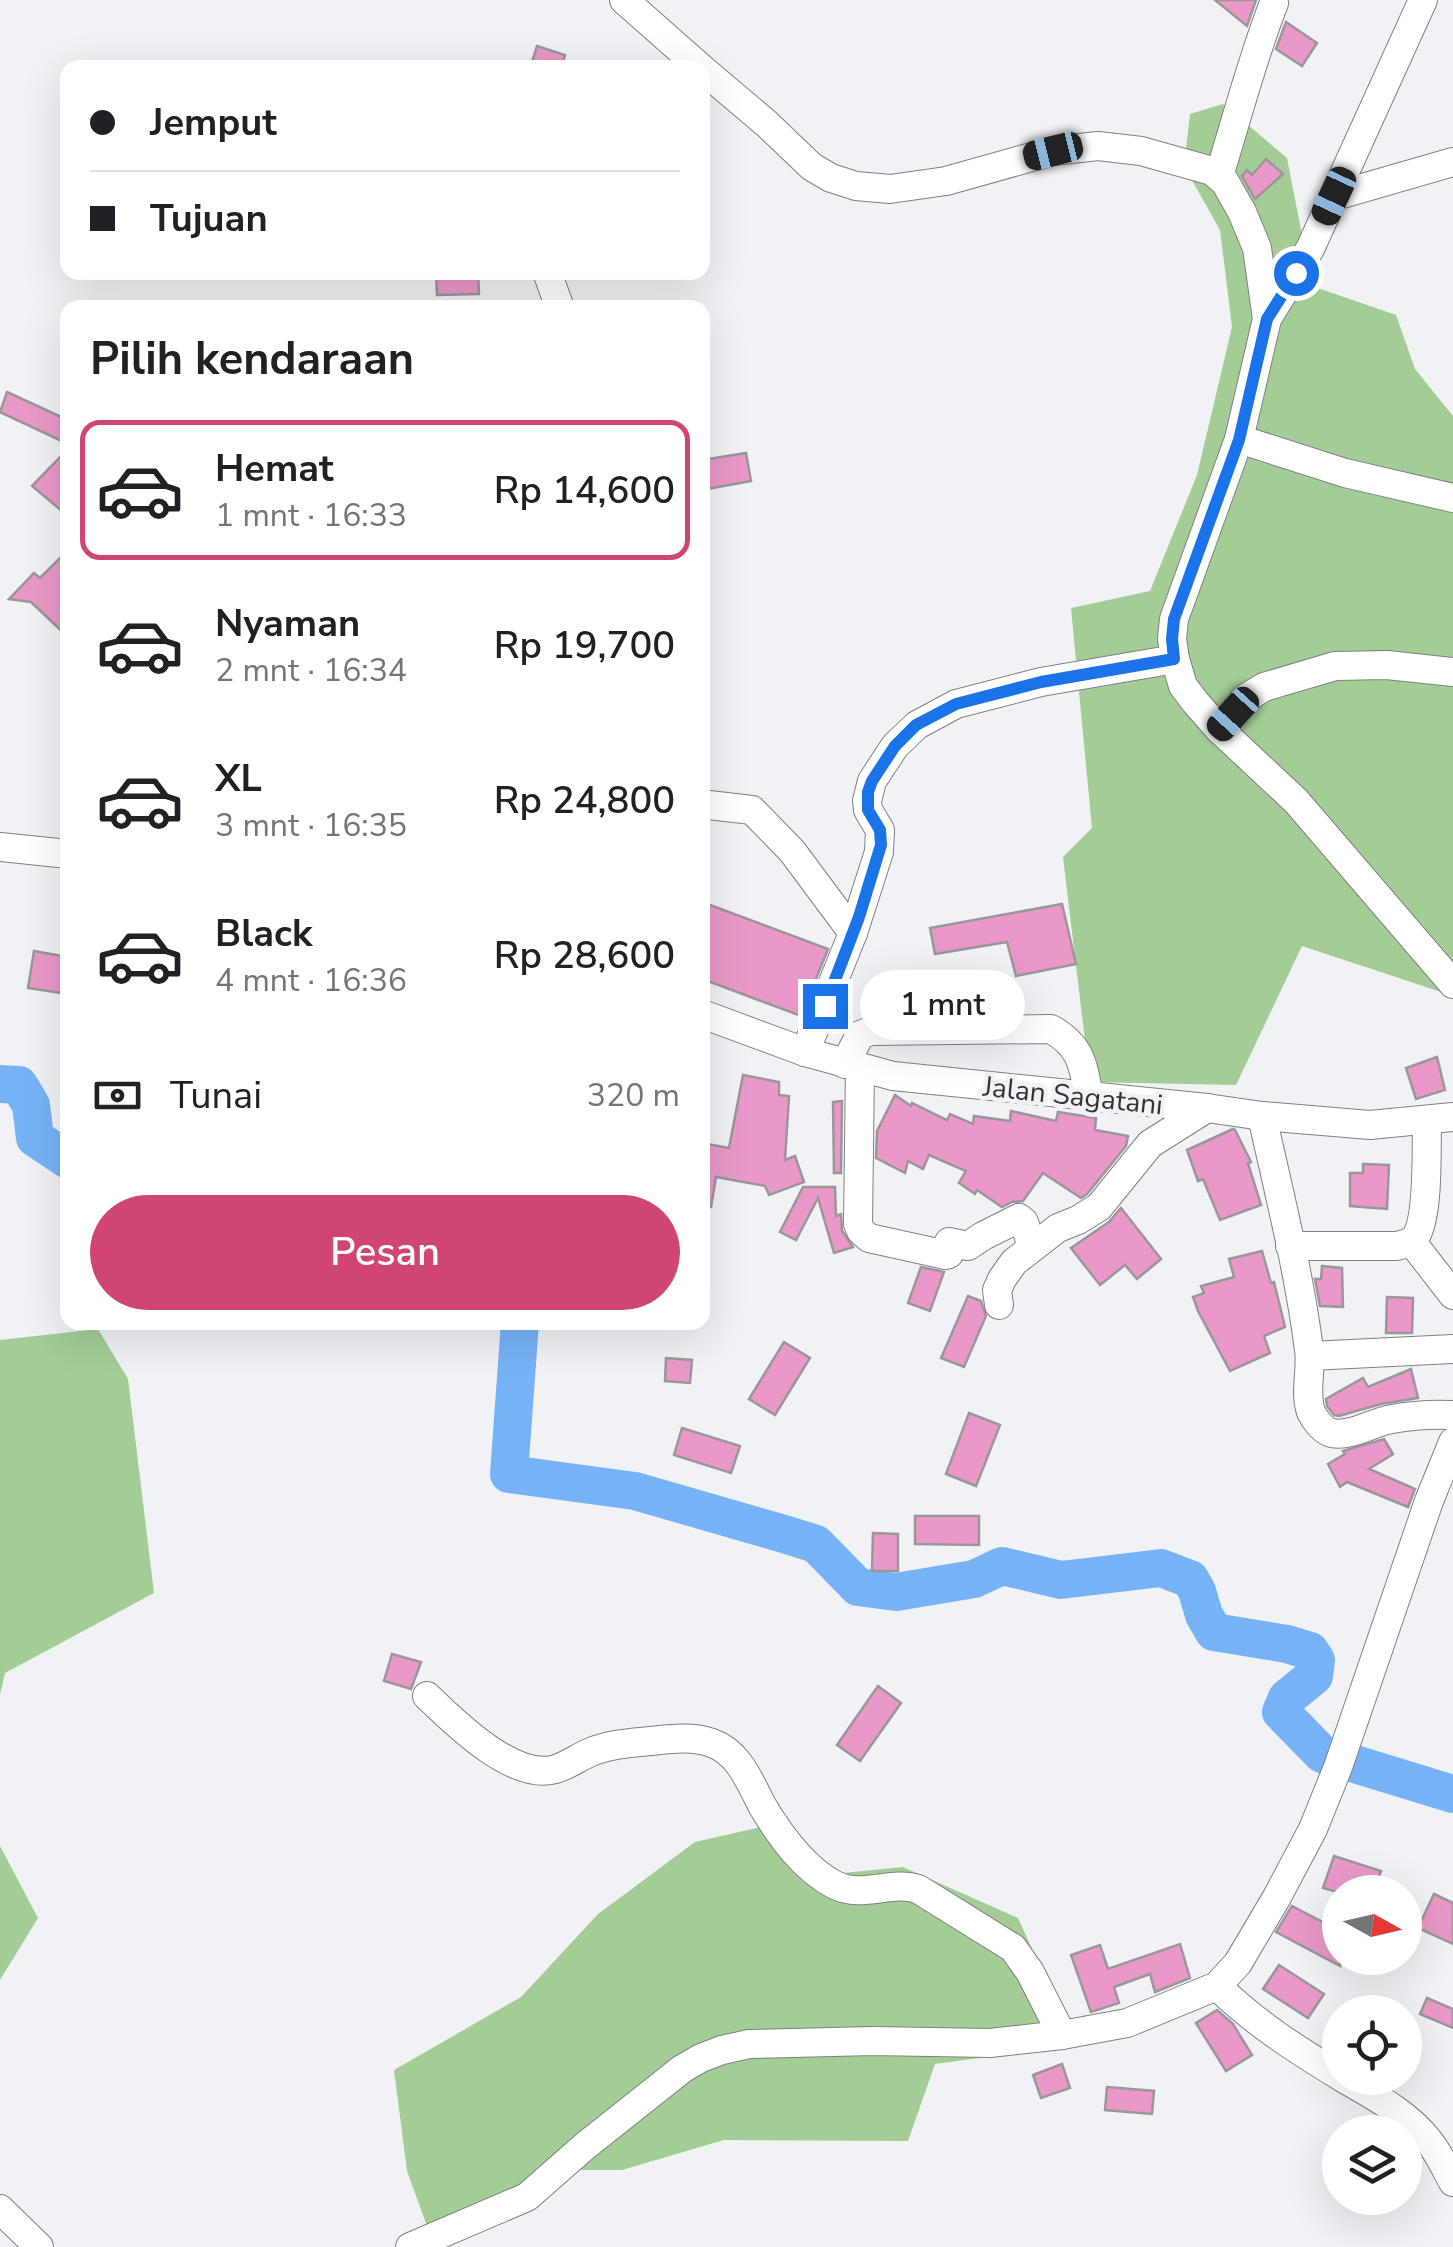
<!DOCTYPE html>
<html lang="id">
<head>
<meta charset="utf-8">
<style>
  :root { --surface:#fff; --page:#f2f2f2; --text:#202124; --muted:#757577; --line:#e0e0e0; --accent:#d14575 }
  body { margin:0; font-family:"Nunito Sans",sans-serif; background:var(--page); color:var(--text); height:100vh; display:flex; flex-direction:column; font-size:38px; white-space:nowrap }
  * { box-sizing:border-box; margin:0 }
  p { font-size:32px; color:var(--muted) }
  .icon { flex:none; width:55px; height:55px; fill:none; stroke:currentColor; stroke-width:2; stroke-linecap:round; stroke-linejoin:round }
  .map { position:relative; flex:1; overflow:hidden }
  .panel { position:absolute; left:60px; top:300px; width:650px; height:1030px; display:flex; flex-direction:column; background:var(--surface); border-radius:20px; box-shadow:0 10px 40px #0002 }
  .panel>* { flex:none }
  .banner { position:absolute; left:60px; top:60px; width:650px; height:220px; border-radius:20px; box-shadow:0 10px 40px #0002; display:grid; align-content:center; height:220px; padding:0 30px; background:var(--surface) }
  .needle { width:65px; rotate:98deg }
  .fabs { position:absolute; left:1322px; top:1875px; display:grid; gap:20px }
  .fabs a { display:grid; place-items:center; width:100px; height:100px; border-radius:50%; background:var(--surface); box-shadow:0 10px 40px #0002; font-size:50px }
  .end { position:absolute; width:45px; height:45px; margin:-22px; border:12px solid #1a73e8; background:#fff; box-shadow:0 0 0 5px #fff }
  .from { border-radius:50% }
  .bubble { position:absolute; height:70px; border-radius:35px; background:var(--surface); box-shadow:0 10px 40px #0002; font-size:32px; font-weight:600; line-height:70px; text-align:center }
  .car { position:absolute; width:30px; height:60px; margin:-30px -15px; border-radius:12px; box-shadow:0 0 8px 2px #0007; background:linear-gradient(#222 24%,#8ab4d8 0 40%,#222 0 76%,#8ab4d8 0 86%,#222 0) }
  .banner b { display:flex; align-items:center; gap:35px; height:95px; font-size:38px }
  .banner b+b { border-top:2px solid var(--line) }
  .banner i { width:25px; height:25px; background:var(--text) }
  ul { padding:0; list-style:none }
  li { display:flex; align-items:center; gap:30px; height:140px; margin:0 20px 15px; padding:0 10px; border:5px solid transparent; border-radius:20px }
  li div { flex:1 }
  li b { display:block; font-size:38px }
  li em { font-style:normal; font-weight:600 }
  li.on { border-color:var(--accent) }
  li>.icon { width:90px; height:90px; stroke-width:1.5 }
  h2 { padding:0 30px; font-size:45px; line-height:120px }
  .pay { display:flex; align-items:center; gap:25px; height:110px; padding:0 30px; font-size:38px }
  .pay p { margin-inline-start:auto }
  .action { display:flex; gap:20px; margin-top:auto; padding:20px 30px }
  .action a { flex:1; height:115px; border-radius:60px; background:var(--accent); color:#fff; font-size:40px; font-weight:600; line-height:115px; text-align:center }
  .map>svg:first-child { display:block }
  .green { fill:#a3cd95 }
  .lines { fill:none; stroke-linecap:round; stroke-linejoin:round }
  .river { stroke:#76b3f6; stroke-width:38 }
  .building { fill:#ea98c9; stroke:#9a9799; stroke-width:2.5 }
  .minor-casing { stroke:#7f8083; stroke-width:30 }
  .minor { stroke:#fff; stroke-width:28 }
  .route { stroke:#1a73e8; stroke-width:12 }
  .labels { text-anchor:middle; stroke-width:9; stroke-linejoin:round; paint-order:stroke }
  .street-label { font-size:28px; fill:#323334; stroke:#f1f2f6 }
</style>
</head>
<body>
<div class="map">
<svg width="1453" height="2247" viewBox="0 0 1453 2247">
  <rect width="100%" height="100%" fill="#f1f2f6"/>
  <g class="green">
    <path d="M 1223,104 L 1287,158 L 1312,286 L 1396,315 L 1415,369 L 1453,416 L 1453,996 L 1302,946 L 1236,1085 L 1090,1082 L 1063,857 L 1092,828 L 1071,608 L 1150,591 L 1197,475 L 1232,327 L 1220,230 L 1184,166 L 1190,114 Z"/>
    <path d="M 98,1329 L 128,1379 L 154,1593 L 5,1673 L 0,1695 L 0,1340 Z"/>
    <path d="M 774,1824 L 833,1874 L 903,1867 L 1018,1918 L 1076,2045 L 935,2064 L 908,2141 L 724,2140 L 622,2170 L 546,2170 L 432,2240 L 407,2171 L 394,2070 L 521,1997 L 598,1914 L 695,1842 Z"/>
    <path d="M 0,1846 L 38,1918 L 0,1980 Z"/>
  </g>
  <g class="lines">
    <g class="river">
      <path d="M 0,1084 L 19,1085 L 31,1105 L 35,1138 L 68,1160"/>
      <path d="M 520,1322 L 509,1474 L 635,1491 L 784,1534 L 816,1544 L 858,1587 L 896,1592 L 974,1579 L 1002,1566 L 1061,1580 L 1161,1568 L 1190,1579 L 1197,1591 L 1204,1615 L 1214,1632 L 1287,1644 L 1310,1651 L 1316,1660 L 1314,1676 L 1287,1698 L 1281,1712 L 1322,1754 L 1453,1794"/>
    </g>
  </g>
  <g class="building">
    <path d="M 1215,0 L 1256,0 L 1247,26 Z"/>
    <path d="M 1286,22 L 1317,43 L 1302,66 L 1276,49 Z"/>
    <path d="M 537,46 L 565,55 L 561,68 L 530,68 Z"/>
    <path d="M 1266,159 L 1283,174 L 1255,199 L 1242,176 L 1247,170 L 1252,175 Z"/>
    <path d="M 436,272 L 478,272 L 479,294 L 437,295 Z"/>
    <path d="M 7,392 L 68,420 L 68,444 L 0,412 Z"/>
    <path d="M 68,449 L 68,516 L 32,486 Z"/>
    <path d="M 746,453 L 751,481 L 702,490 L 702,460 Z"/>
    <path d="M 68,550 L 68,637 L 31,602 L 9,599 L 34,573 L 40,578 Z"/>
    <path d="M 702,902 L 828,949 L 801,1016 L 702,979 Z"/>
    <path d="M 1062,904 L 1076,964 L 1016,976 L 1007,942 L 935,954 L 930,928 Z"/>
    <path d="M 34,951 L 68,957 L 68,994 L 28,988 Z"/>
    <path d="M 1437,1057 L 1445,1090 L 1416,1099 L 1406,1068 Z"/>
    <path d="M 743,1075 L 779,1082 L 779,1095 L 789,1096 L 785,1160 L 795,1156 L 804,1182 L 769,1195 L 765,1186 L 716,1177 L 711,1207 L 702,1206 L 702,1143 L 729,1148 Z"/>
    <path d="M 895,1095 L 911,1106 L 912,1103 L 947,1120 L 950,1114 L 973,1124 L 974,1116 L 1010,1121 L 1011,1111 L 1056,1121 L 1058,1112 L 1096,1118 L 1095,1130 L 1128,1136 L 1126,1146 L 1087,1194 L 1081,1198 L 1043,1173 L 1023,1201 L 1012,1202 L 1002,1207 L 977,1190 L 975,1194 L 959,1183 L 966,1171 L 929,1155 L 923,1169 L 908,1161 L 905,1173 L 876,1158 L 877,1131 Z"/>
    <path d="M 842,1101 L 841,1173 L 834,1173 L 833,1102 Z"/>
    <path d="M 1233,1129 L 1235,1130 L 1251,1162 L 1248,1163 L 1261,1205 L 1220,1220 L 1203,1179 L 1198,1181 L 1187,1150 Z"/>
    <path d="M 1363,1164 L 1389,1165 L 1387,1209 L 1350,1206 L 1350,1173 L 1363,1173 Z"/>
    <path d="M 803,1187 L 835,1187 L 836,1216 L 841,1214 L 842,1231 L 853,1247 L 834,1253 L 818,1198 L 796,1240 L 780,1232 Z"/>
    <path d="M 1121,1208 L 1161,1259 L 1137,1279 L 1125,1265 L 1100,1285 L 1071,1248 L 1109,1222 Z"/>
    <path d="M 1262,1251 L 1271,1283 L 1274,1282 L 1285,1327 L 1264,1336 L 1270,1353 L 1230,1371 L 1198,1311 L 1193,1297 L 1204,1293 L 1201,1286 L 1234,1277 L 1229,1259 Z"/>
    <path d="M 1322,1266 L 1342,1268 L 1343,1307 L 1320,1306 L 1315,1279 L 1321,1279 Z"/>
    <path d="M 921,1267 L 944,1272 L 930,1311 L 908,1303 Z"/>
    <path d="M 968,1296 L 981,1301 L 986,1316 L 964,1367 L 941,1358 Z"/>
    <path d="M 1387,1297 L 1413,1298 L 1412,1333 L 1386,1333 Z"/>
    <path d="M 784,1342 L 810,1358 L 775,1415 L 749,1399 Z"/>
    <path d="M 666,1358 L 692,1360 L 690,1383 L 665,1381 Z"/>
    <path d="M 1411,1369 L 1418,1398 L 1381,1404 L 1339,1416 L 1334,1415 L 1327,1406 L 1326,1399 L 1363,1378 L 1368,1387 Z"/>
    <path d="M 969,1413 L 1000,1425 L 976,1486 L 946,1474 Z"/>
    <path d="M 682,1428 L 740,1446 L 731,1473 L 674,1455 Z"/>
    <path d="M 1384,1439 L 1393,1454 L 1369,1469 L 1415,1489 L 1408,1507 L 1347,1482 L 1340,1487 L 1328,1464 L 1345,1454 L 1343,1451 Z"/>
    <path d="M 915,1516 L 979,1516 L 979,1545 L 915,1544 Z"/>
    <path d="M 873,1533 L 898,1534 L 898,1571 L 872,1571 Z"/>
    <path d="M 392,1654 L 421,1662 L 411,1689 L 384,1681 Z"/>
    <path d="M 878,1686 L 901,1703 L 860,1761 L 837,1745 Z"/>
    <path d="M 1334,1856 L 1381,1871 L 1374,1892 L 1337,1892 L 1323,1888 Z"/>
    <path d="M 1434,1894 L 1453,1903 L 1453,1944 L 1418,1928 Z"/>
    <path d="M 1292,1906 L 1340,1931 L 1340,1966 L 1276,1932 Z"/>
    <path d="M 1180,1944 L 1190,1978 L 1155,1992 L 1150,1974 L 1114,1987 L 1119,2003 L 1091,2012 L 1071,1955 L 1100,1945 L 1108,1969 Z"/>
    <path d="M 1279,1965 L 1324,1994 L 1308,2018 L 1263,1989 Z"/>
    <path d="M 1427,1998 L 1453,2009 L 1453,2028 L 1420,2014 Z"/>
    <path d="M 1217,2010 L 1233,2024 L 1252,2055 L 1226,2071 L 1196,2023 Z"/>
    <path d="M 1062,2064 L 1070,2088 L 1041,2098 L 1033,2075 Z"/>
    <path d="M 1107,2087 L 1154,2091 L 1152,2114 L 1105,2110 Z"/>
  </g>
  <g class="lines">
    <defs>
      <g id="minor">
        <path d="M 624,0 L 701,68"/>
        <path d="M 702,69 L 767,124 L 812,167 L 831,178 L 856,186 L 890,189 L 946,181 L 1053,151 L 1098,146 L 1141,151 L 1212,171 L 1225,182 L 1242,212 L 1257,248 L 1267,319 L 1239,439 L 1174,619 L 1172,639 L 1175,659 L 1183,686 L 1196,703 L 1219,729 L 1296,801 L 1453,984"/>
        <path d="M 1219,176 C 1237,118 1252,59 1274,3"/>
        <path d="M 1335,196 L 1453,162"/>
        <path d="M 547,272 L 560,308"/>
        <path d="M 1267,319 L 1310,249 L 1423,0"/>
        <path d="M 1239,439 L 1345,473 L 1453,498"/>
        <path d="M 1219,729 L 1246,698 L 1264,687 L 1335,666 L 1387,665 L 1453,672"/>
        <path d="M 702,806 L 709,805 L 752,810 L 792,851 L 853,933"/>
        <path d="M 0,847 L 68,854"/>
        <path d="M 702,1014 L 805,1052 L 893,1076 L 1207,1108 L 1262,1116 L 1370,1125 L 1453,1117"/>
        <path d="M 805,1052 L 853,933 L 879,852 L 880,830 L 868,810 L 867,801 L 872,781 L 895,746 L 917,725 L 956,704 L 1041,682 L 1175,659"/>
        <path d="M 845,1064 L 860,1035 L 871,1031 L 1051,1029 C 1081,1046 1083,1064 1089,1097"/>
        <path d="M 860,1068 L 858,1224 L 861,1231 L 869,1238 L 946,1255 L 949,1254 L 949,1242 L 968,1246 L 983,1236 L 1019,1218 L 1024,1222 L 1032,1247"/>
        <path d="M 1262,1116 C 1279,1193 1299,1271 1309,1350 C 1312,1370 1304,1392 1311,1412 C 1315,1420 1323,1431 1332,1433 C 1351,1437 1373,1422 1392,1419 C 1413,1415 1432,1414 1453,1415"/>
        <path d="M 1411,1241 L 1453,1295"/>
        <path d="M 1290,1246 L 1397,1246 C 1401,1245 1409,1243 1412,1241 C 1430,1226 1426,1145 1427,1121"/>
        <path d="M 999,1305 L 997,1290 L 1002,1279 L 1014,1262 L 1058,1228 L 1078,1220 L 1099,1207 L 1150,1144 L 1207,1108"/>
        <path d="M 1310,1356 L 1453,1349"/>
        <path d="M 427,1696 C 454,1722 514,1782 556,1769 C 568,1765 579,1757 591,1752 C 610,1744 631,1743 651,1741 C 671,1739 692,1736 712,1743 C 740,1753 750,1783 763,1807 C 781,1837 804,1869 835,1885 C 863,1899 890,1880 918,1889 L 1013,1948 L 1030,1972 L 1062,2035"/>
        <path d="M 1217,1986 C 1255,2023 1294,2048 1340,2076"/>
        <path d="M 1343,2078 C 1372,2095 1407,2113 1428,2140 C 1439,2153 1445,2168 1453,2182"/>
        <path d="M 0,2209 L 39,2247"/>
        <path d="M 410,2247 L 527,2197 L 585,2146 L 682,2069 L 701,2058 L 722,2050 L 749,2044 L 873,2041 L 990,2043 L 1062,2035 L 1127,2023 L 1217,1986 L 1238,1963 L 1277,1897 L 1313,1829 L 1338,1767 L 1429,1501 L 1453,1442"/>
      </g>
    </defs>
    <use href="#minor" class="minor-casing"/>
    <use href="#minor" class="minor"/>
  </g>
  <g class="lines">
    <path class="route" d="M 825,1006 L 859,917 L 881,845 L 880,830 L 868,810 L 868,792 L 872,781 L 895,746 L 916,725 L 956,704 L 1041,682 L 1174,659 L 1172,639 L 1174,619 L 1239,440 L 1267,319 L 1296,273"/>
  </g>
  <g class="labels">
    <g class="street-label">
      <text transform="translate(1073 1095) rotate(6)" y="10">Jalan Sagatani</text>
    </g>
  </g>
</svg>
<div class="fabs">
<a><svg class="needle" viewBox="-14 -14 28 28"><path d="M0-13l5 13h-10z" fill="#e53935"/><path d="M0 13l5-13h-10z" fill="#757577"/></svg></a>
<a><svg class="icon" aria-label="locate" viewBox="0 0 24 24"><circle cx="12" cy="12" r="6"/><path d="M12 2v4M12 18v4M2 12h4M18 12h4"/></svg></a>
<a><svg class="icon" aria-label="layers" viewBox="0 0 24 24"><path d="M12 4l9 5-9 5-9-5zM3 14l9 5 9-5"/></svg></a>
</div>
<i class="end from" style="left:1296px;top:273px"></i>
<i class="end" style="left:825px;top:1006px"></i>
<div class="bubble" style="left:860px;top:970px;width:165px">1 mnt</div>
<i class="car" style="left:1053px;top:151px;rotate:256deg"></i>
<i class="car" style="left:1334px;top:196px;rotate:205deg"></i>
<i class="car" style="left:1233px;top:714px;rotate:222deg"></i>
<div class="banner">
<b><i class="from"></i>Jemput</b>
<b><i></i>Tujuan</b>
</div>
<section class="panel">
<h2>Pilih kendaraan</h2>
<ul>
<li class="on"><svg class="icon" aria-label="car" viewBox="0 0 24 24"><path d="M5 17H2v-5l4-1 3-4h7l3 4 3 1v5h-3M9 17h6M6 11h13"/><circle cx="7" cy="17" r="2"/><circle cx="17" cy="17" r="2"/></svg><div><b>Hemat</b><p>1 mnt · 16:33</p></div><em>Rp 14,600</em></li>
<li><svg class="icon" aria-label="car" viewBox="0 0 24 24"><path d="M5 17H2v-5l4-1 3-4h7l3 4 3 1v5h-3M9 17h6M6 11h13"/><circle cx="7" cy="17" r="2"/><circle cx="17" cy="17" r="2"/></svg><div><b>Nyaman</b><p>2 mnt · 16:34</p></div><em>Rp 19,700</em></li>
<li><svg class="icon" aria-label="car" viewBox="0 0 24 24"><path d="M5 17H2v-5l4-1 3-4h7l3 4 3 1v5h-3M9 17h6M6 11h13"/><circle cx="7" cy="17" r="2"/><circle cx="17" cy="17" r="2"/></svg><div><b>XL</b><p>3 mnt · 16:35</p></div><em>Rp 24,800</em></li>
<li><svg class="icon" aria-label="car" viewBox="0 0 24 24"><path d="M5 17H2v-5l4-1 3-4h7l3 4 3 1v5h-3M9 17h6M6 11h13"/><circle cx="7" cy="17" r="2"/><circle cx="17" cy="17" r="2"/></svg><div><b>Black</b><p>4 mnt · 16:36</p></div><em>Rp 28,600</em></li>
</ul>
<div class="pay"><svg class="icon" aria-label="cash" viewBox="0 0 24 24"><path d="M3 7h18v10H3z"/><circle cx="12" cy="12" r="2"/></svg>Tunai<p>320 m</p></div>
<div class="action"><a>Pesan</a></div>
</section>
</div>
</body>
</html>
